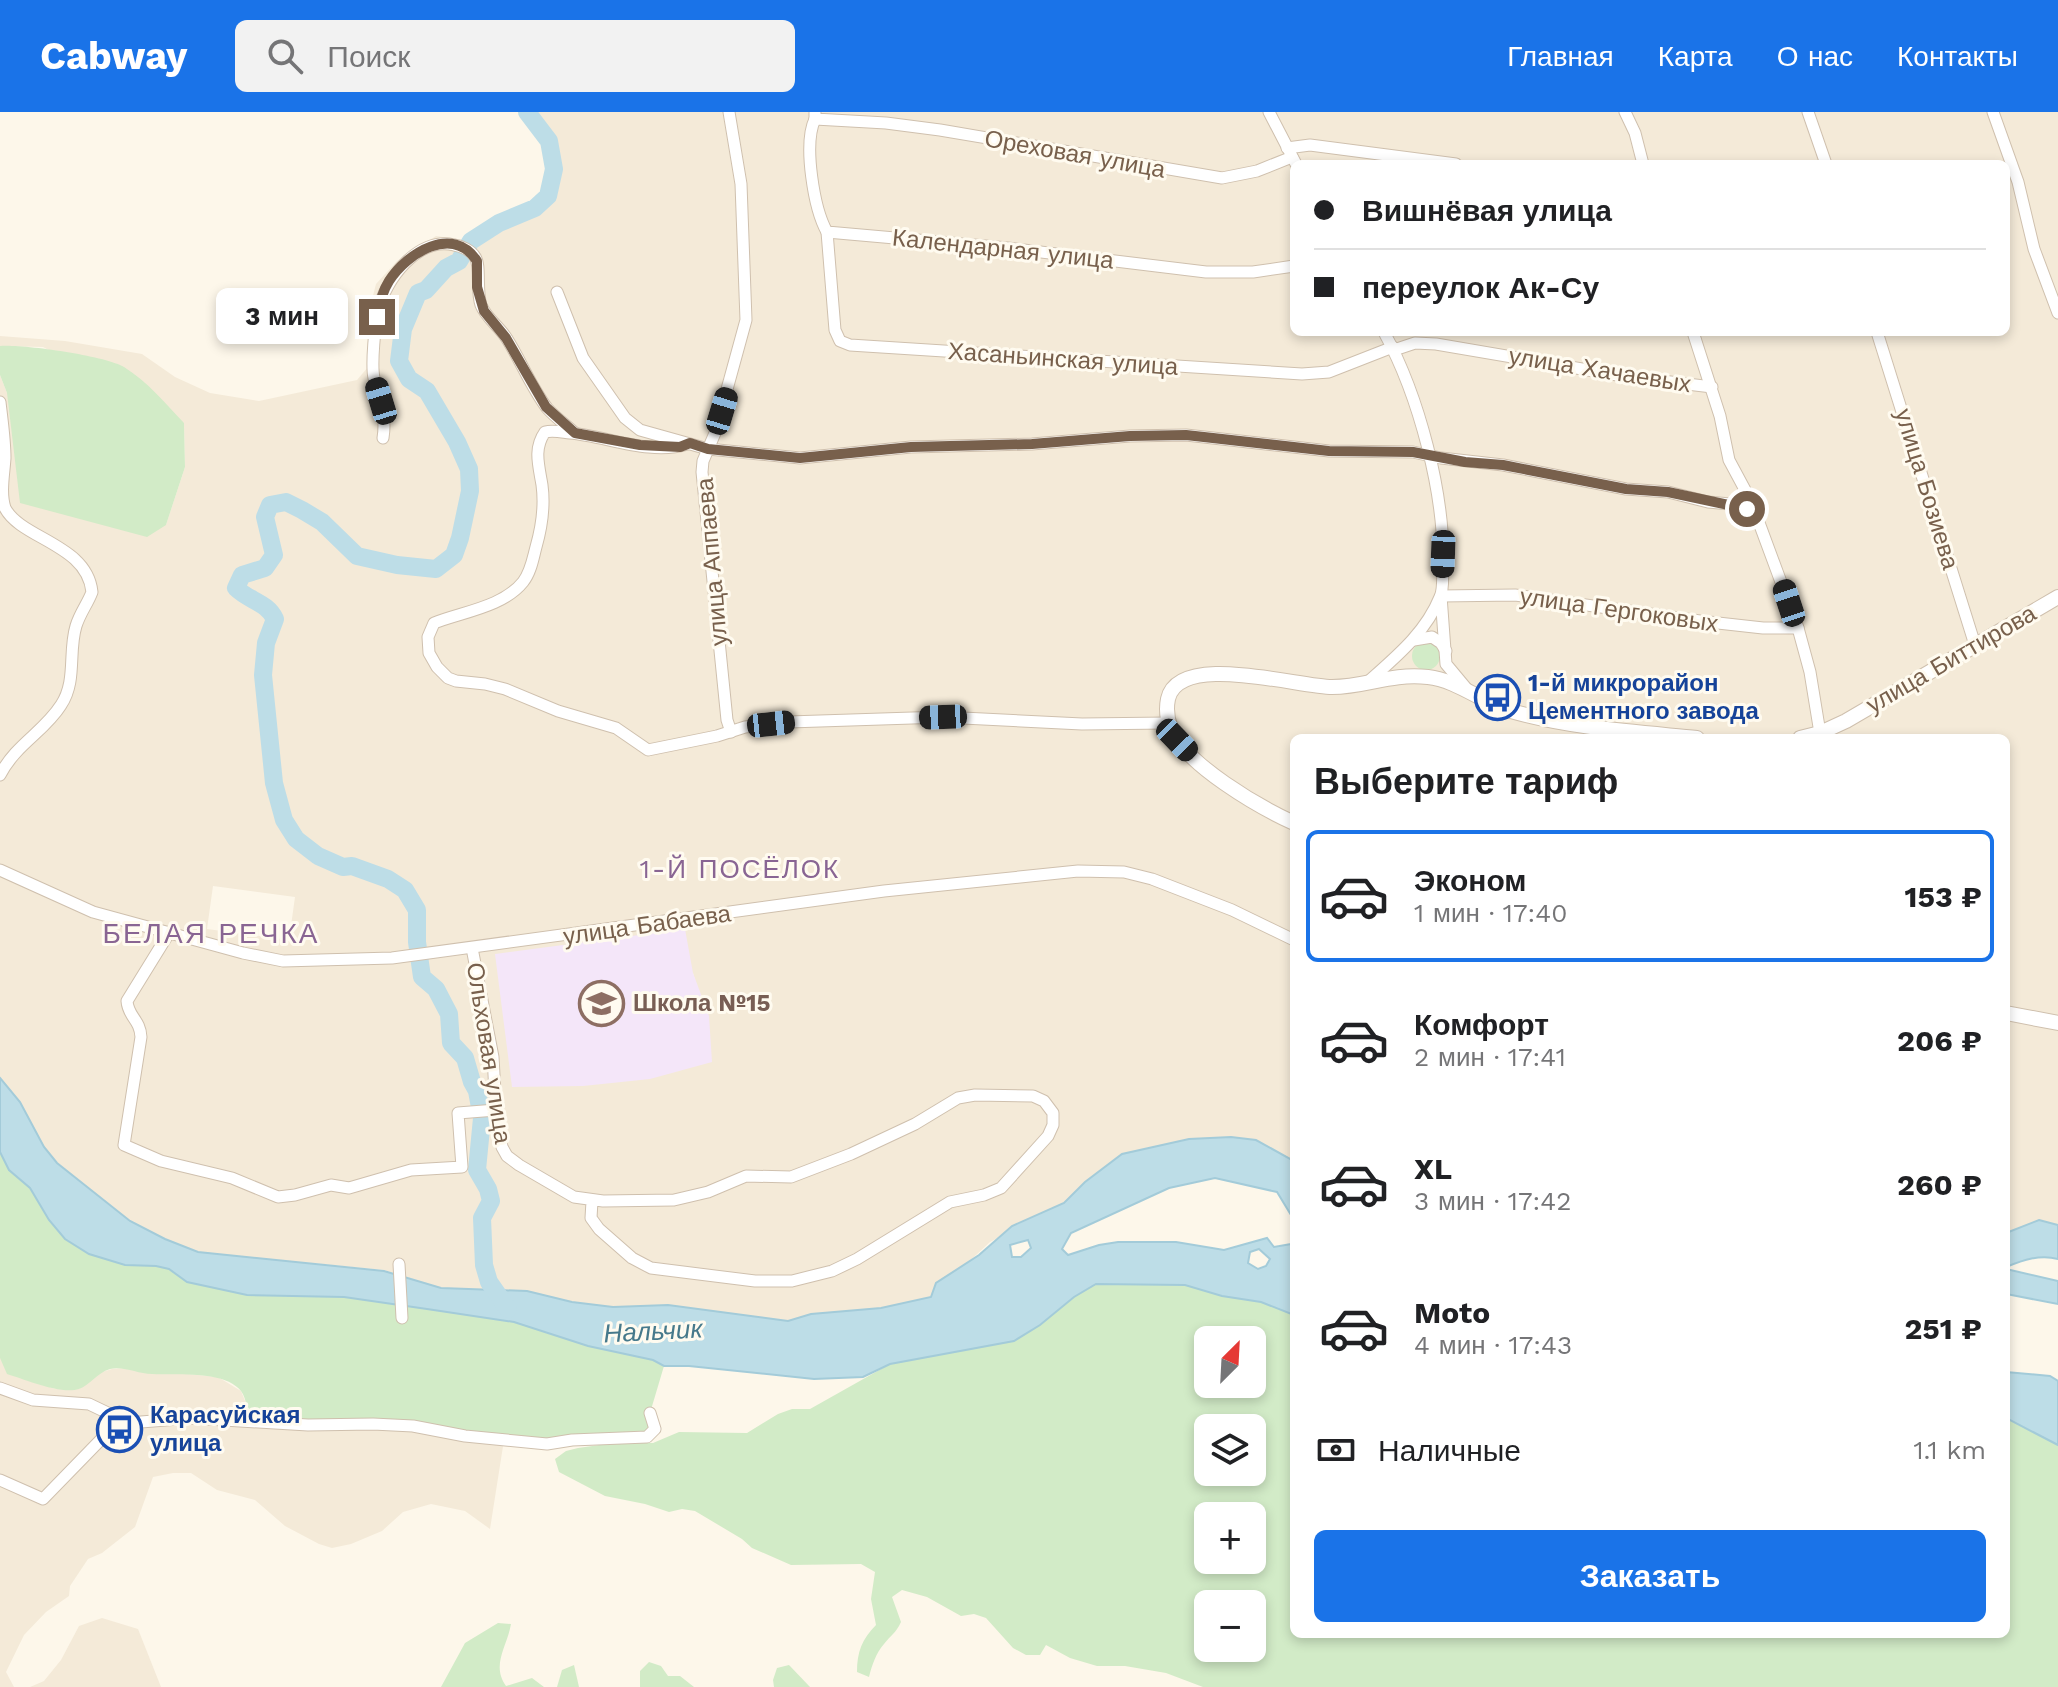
<!DOCTYPE html>
<html lang="ru">
<head>
<meta charset="utf-8">
<style>
  :root { --surface:#fff; --page:#f2f2f2; --text:#202124; --muted:#757577; --line:#e0e0e0; --accent:#1a73e8 }
  body { margin:0; font-family:"Work Sans",sans-serif; background:var(--page); color:var(--text); height:100vh; display:flex; flex-direction:column; font-size:30px; white-space:nowrap }
  * { box-sizing:border-box; margin:0 }
  p { font-size:26px; color:var(--muted) }
  .icon { flex:none; width:44px; height:44px; fill:none; stroke:currentColor; stroke-width:2; stroke-linecap:round; stroke-linejoin:round }
  .map { position:relative; flex:1; overflow:hidden }
  .drawer { position:absolute; left:1290px; top:622px; width:720px; height:904px; display:flex; flex-direction:column; background:var(--surface); border-radius:12px; box-shadow:0 4px 12px #0003 }
  .drawer>* { flex:none }
  .banner { position:absolute; left:1290px; top:48px; width:720px; height:176px; border-radius:12px; box-shadow:0 4px 12px #0003; display:grid; align-content:center; height:176px; padding:0 24px; background:var(--surface) }
  .needle { width:52px; rotate:24deg }
  .buttons { position:absolute; left:1194px; top:1214px; display:grid; gap:16px }
  .buttons a { display:grid; place-items:center; width:72px; height:72px; border-radius:12px; background:var(--surface); box-shadow:0 4px 12px #0003; font-size:40px }
  .end { position:absolute; width:36px; height:36px; margin:-18px; border:10px solid #78604c; background:#fff; box-shadow:0 0 0 4px #fff }
  .from { border-radius:50% }
  .bubble { position:absolute; height:56px; border-radius:12px; background:var(--surface); box-shadow:0 4px 12px #0003; font-size:26px; font-weight:700; line-height:56px; text-align:center }
  .car { position:absolute; width:24px; height:48px; margin:-24px -12px; border-radius:10px; box-shadow:0 0 6px 2px #0007; background:linear-gradient(#222 24%,#8ab4d8 0 40%,#222 0 76%,#8ab4d8 0 86%,#222 0) }
  .banner b { display:flex; align-items:center; gap:28px; height:76px; font-size:30px }
  .banner b+b { border-top:2px solid var(--line) }
  .banner i { width:20px; height:20px; background:var(--text) }
  ul { padding:0; list-style:none }
  li { display:flex; align-items:center; gap:24px; height:132px; margin:0 16px 12px; padding:0 8px; border:4px solid transparent; border-radius:12px }
  li div { flex:1 }
  li b { display:block; font-size:30px }
  li em { font-style:normal; font-weight:700 }
  li.on { border-color:var(--accent) }
  li>.icon { width:72px; height:72px; stroke-width:1.5 }
  h2 { padding:0 24px; font-size:36px; line-height:96px }
  .pay { display:flex; align-items:center; gap:20px; height:88px; padding:0 24px; font-size:30px }
  .pay p { margin-inline-start:auto }
  .primary-button { display:flex; gap:16px; margin-top:auto; padding:16px 24px }
  .primary-button a { flex:1; height:92px; border-radius:12px; background:var(--accent); color:#fff; font-size:32px; font-weight:700; line-height:92px; text-align:center }
  header { display:flex; align-items:center; gap:48px; box-sizing:border-box; height:112px; padding:0 40px; background:var(--accent); color:#fff }
  header strong { font-size:38px }
  nav { display:flex; gap:44px; margin-inline-start:auto; font-size:28px }
  .search { width:560px; height:72px; background:var(--page); display:flex; align-items:center; gap:20px; box-sizing:border-box; padding:0 28px; border-radius:12px; color:var(--muted); font-size:30px }
  .map>svg:first-child { display:block }
  .residential { fill:#f4ead8; fill-rule:evenodd }
  .education { fill:#f4e6f9 }
  .green { fill:#d2ebc7; fill-rule:evenodd }
  .water { fill:#bddde7; stroke:#a3cbd9; stroke-width:2; fill-rule:evenodd }
  .lines { fill:none; stroke-linecap:round; stroke-linejoin:round }
  .river { stroke:#bddde7; stroke-width:18 }
  .minor-casing { stroke:#cfc0ae; stroke-width:13 }
  .tertiary-casing { stroke:#cfc0ae; stroke-width:16 }
  .minor { stroke:#fff; stroke-width:11 }
  .tertiary { stroke:#fff; stroke-width:14 }
  .route { stroke:#78604c; stroke-width:10 }
  .labels { text-anchor:middle; stroke-width:6; stroke-linejoin:round; paint-order:stroke }
  .street-label { font-size:24px; fill:#78604c; stroke:#fffbf0 }
  .transit-label { font-size:24px; font-weight:bold; fill:#164399; stroke:#fffbf0; text-anchor:start }
  .education-label { font-size:24px; font-weight:bold; fill:#785e54; stroke:#fffbf0; text-anchor:start }
  .neighbourhood-label { font-size:26px; letter-spacing:2px; fill:#896593; stroke:#fffbf0 }
  .water-label { font-size:26px; font-style:italic; fill:#46798b; stroke:#fffbf0 }
  .quarter-label { font-size:28px; letter-spacing:2px; fill:#896593; stroke:#fffbf0 }
</style>
</head>
<body>
<header>
<strong>Cabway</strong>
<div class="search"><svg class="icon" aria-label="search" viewBox="0 0 24 24"><circle cx="10" cy="10" r="6"/><path d="M15 15l6 6"/></svg>Поиск</div>
<nav><a>Главная</a><a>Карта</a><a>О нас</a><a>Контакты</a></nav>
</header>
<div class="map">
<svg width="2058" height="1575" viewBox="0 0 2058 1575">
  <rect width="100%" height="100%" fill="#fdf7ea"/>
  <g class="residential">
    <path d="M 527,0 L 2058,0 L 2058,1113 L 2039,1108 L 2006,1121 L 2006,626 L 1294,626 L 1294,1049 L 1231,1025 L 1189,1027 L 1122,1042 L 1085,1070 L 1064,1091 L 990,1130 L 931,1185 L 914,1189 L 881,1196 L 811,1202 L 788,1209 L 668,1193 L 613,1195 L 573,1190 L 527,1179 L 441,1176 L 384,1158 L 198,1140 L 165,1127 L 130,1109 L 107,1093 L 57,1051 L 44,1035 L 20,990 L 0,966 L 0,263 L 7,281 L 166,413 L 185,355 L 184,311 L 43,235 L 0,234 L 0,224 L 65,229 L 142,242 L 175,265 L 210,281 L 259,289 L 357,268 L 368,255 L 368,203 L 376,172 L 397,149 L 436,124 L 471,129 L 499,111 L 535,96 L 548,84 L 554,57 L 549,29 ZM 1294,52 L 2006,52 L 2006,220 L 1294,220 ZM 213,774 L 295,785 L 289,828 L 207,817 ZM 495,842 L 693,861 L 698,878 Z"/>
    <path d="M 0,1246 L 51,1276 L 63,1277 L 79,1277 L 99,1261 L 112,1257 L 125,1256 L 154,1262 L 166,1260 L 218,1265 L 241,1279 L 246,1291 L 247,1308 L 330,1311 L 504,1328 L 490,1417 L 465,1399 L 431,1392 L 403,1400 L 382,1419 L 351,1432 L 332,1436 L 319,1432 L 285,1414 L 255,1388 L 217,1378 L 191,1361 L 173,1361 L 153,1365 L 135,1415 L 102,1441 L 88,1447 L 70,1474 L 69,1484 L 46,1500 L 24,1523 L 6,1560 L 14,1575 L 0,1575 Z"/>
    <path d="M 102,1506 L 138,1517 L 161,1575 L 30,1575 L 44,1569 L 61,1548 L 79,1514 Z"/>
  </g>
  <path class="education" d="M 685,817 L 693,861 L 709,904 L 712,950 L 650,967 L 583,974 L 512,975 L 495,842 Z"/>
  <g class="green">
    <path d="M 0,234 C 23,232 106,244 124,255 C 148,270 165,291 184,311 L 185,355 L 166,413 L 147,425 L 20,391 L 7,281 L 0,263 Z"/>
    <circle cx="1426" cy="544" r="14"/>
    <path d="M 0,1040 L 30,1076 L 49,1107 L 65,1127 L 89,1142 L 125,1153 L 156,1154 L 169,1157 L 187,1170 L 247,1183 L 344,1185 L 514,1210 L 588,1234 L 653,1248 L 664,1254 L 650,1301 L 649,1324 L 572,1328 L 247,1309 C 247,1299 247,1287 241,1279 C 225,1258 175,1263 152,1262 C 138,1262 124,1254 110,1257 C 97,1261 90,1273 79,1277 C 61,1283 24,1267 7,1262 L 0,1246 Z"/>
    <path d="M 1096,1172 L 1185,1173 L 1222,1184 L 1261,1190 L 1294,1203 L 1294,1522 L 2006,1522 L 2006,1306 L 2058,1333 L 2058,1575 L 1203,1575 L 1166,1561 L 1125,1554 L 1097,1554 L 1070,1546 L 1046,1533 L 1040,1543 L 1026,1543 L 1013,1536 L 986,1506 L 974,1502 L 961,1504 L 927,1485 L 902,1478 L 892,1485 L 901,1510 C 896,1521 891,1523 884,1532 C 876,1541 872,1553 869,1565 L 857,1560 C 857,1540 862,1527 876,1513 L 871,1487 L 875,1460 L 861,1452 L 791,1453 L 752,1436 L 742,1427 L 695,1399 L 682,1397 L 669,1400 L 645,1392 L 605,1384 L 559,1360 L 555,1347 L 566,1339 L 578,1336 L 621,1330 L 653,1331 L 679,1320 L 747,1321 L 778,1302 L 792,1297 L 810,1297 L 890,1252 L 948,1241 L 1040,1213 L 1074,1185 ZM 1208,1228 L 1252,1228 L 1252,1272 L 1208,1272 ZM 1208,1316 L 1252,1316 L 1252,1360 L 1208,1360 ZM 1208,1404 L 1252,1404 L 1252,1448 L 1208,1448 ZM 1208,1492 L 1252,1492 L 1252,1536 L 1208,1536 Z"/>
    <path d="M 498,1511 L 511,1512 C 507,1535 491,1553 506,1574 L 532,1566 L 544,1575 L 441,1575 L 465,1531 Z"/>
    <path d="M 649,1550 L 661,1554 L 668,1564 L 680,1564 L 694,1575 L 640,1575 L 640,1559 Z"/>
    <path d="M 574,1553 L 579,1575 L 557,1575 L 562,1558 Z"/>
    <path d="M 789,1553 L 810,1575 L 774,1575 L 773,1568 L 777,1556 Z"/>
  </g>
  <g class="water">
    <path d="M 0,966 L 20,990 L 44,1035 L 57,1051 L 130,1109 L 165,1127 L 198,1140 L 384,1159 L 441,1176 L 527,1179 L 572,1190 L 613,1195 L 668,1193 L 788,1209 L 811,1202 L 881,1196 L 931,1185 L 936,1171 L 979,1143 L 1012,1114 L 1064,1091 L 1085,1070 L 1122,1042 L 1189,1027 L 1231,1025 L 1256,1028 L 1294,1049 L 1294,1108 L 1277,1080 L 1215,1066 L 1169,1076 L 1071,1121 L 1062,1137 L 1068,1143 L 1099,1133 L 1118,1130 L 1176,1130 L 1224,1138 L 1267,1126 L 1274,1135 L 1291,1132 L 1294,1129 L 1294,1203 L 1261,1190 L 1222,1184 L 1185,1173 L 1096,1172 L 1074,1185 L 1040,1213 L 1014,1229 L 890,1252 L 863,1265 L 814,1267 L 689,1254 L 664,1254 L 653,1248 L 588,1234 L 514,1210 L 427,1197 L 344,1185 L 247,1183 L 187,1170 L 169,1157 L 156,1154 L 125,1153 L 89,1142 L 65,1127 L 49,1108 L 30,1076 L 9,1058 L 0,1040 ZM 1028,1128 L 1031,1136 L 1021,1145 L 1012,1145 L 1010,1133 ZM 1259,1137 L 1270,1147 L 1266,1154 L 1258,1157 L 1248,1151 L 1250,1140 Z"/>
    <path d="M 2039,1108 L 2058,1113 L 2058,1147 C 2040,1142 2023,1148 2006,1155 L 2006,1121 Z"/>
    <path d="M 2006,1157 L 2058,1169 L 2058,1192 L 2006,1182 Z"/>
    <path d="M 2006,1260 L 2050,1264 L 2058,1269 L 2058,1333 L 2006,1306 Z"/>
  </g>
  <g class="lines">
    <path class="river" d="M 508,1197 L 489,1170 L 484,1153 L 482,1106 L 491,1089 L 488,1077 L 477,1058 L 482,1006 L 477,979 L 472,970 L 465,946 L 451,931 L 449,902 L 436,877 L 422,865 L 417,830 L 417,798 L 405,778 L 388,767 L 352,754 L 343,755 L 318,744 L 296,727 L 284,708 L 274,671 L 263,563 L 266,531 L 275,507 C 267,490 249,489 236,476 L 242,463 L 265,456 L 274,443 L 265,405 L 270,393 L 286,390 L 302,398 L 322,410 L 357,444 L 397,453 L 436,457 L 454,443 L 460,426 L 470,379 L 469,357 L 457,330 L 427,279 L 409,267 L 399,249 L 403,217 L 418,181 L 426,178 L 446,156 L 459,149 L 471,129 L 499,111 L 535,96 L 548,84 L 554,57 L 549,29 L 527,0"/>
    <defs>
      <g id="minor">
        <path d="M 729,0 L 741,72 L 746,208 L 715,321 L 703,349 L 702,360 L 727,608 L 731,620"/>
        <path d="M 1269,0 L 1296,52"/>
        <path d="M 1625,0 L 1635,21 L 1643,52"/>
        <path d="M 1808,0 L 1826,52"/>
        <path d="M 1993,0 L 2018,70 L 2034,137 L 2058,201"/>
        <path d="M 815,1 L 815,7 L 886,11 L 940,18 L 1222,66 L 1257,59 L 1292,45"/>
        <path d="M 815,7 C 803,32 814,97 827,120 L 1008,136 L 1206,160 L 1253,160 L 1294,154"/>
        <path d="M 1287,36 L 1310,33 L 1456,52"/>
        <path d="M 827,120 L 835,218 L 840,229 L 850,233 L 1302,262 L 1329,260 L 1393,235"/>
        <path d="M 557,180 L 583,246 L 625,306 L 640,318 L 708,337 L 800,346 L 911,335 L 1032,332 L 1130,324 L 1186,323 L 1329,339 L 1413,340 L 1441,346 L 1503,353 L 1626,377 L 1668,380 L 1708,390 L 1730,392 L 1754,400"/>
        <path d="M 1693,220 L 1720,304 L 1729,348 L 1751,389 L 1798,516 L 1810,560 L 1820,621"/>
        <path d="M 1877,220 L 1975,533"/>
        <path d="M 1394,238 L 1415,231 L 1436,232 L 1629,265 L 1712,275"/>
        <path d="M 0,290 C 2,308 5,328 5,346 C 4,362 0,381 5,396 C 21,427 87,432 92,480 C 88,491 80,501 76,514 C 68,540 77,569 61,593 C 44,620 16,632 0,663"/>
        <path d="M 383,326 C 387,301 378,289 374,266 C 371,252 375,213 378,199 C 385,168 418,124 454,133 C 461,134 471,138 475,145 C 481,153 476,179 481,193 C 486,206 500,215 507,227 C 521,249 531,275 547,296 C 555,305 566,313 575,321"/>
        <path d="M 687,332 C 651,344 606,324 570,321 C 561,320 553,318 545,320 C 533,337 539,354 542,373 C 545,395 542,414 536,435 C 533,446 531,460 523,470 C 503,495 462,500 434,511 L 428,525 L 429,541 L 437,555 L 448,566 L 456,569 L 485,572 L 505,577 L 558,599 L 616,616 L 648,638 L 717,624 L 745,615 L 789,610 L 943,605 L 1082,612 L 1168,611"/>
        <path d="M 1441,484 L 1515,483 L 1700,509 L 1763,516 L 1798,516"/>
        <path d="M 1441,484 L 1446,552 L 1466,576"/>
        <path d="M 1414,528 L 1432,525 L 1441,531 L 1446,539"/>
        <path d="M 1370,568 C 1397,544 1426,520 1440,485 C 1444,477 1442,464 1443,455 C 1445,382 1419,284 1384,220"/>
        <path d="M 0,758 L 93,800 L 243,841 L 283,849 L 392,846 L 884,779 L 1078,759 L 1124,760 L 1152,767 L 1232,798 L 1294,828"/>
        <path d="M 169,821 L 127,889 C 128,905 140,907 141,925 L 124,1033 L 161,1049 L 232,1066 L 278,1085 L 295,1083 L 331,1073 L 349,1076 L 411,1058 L 462,1055 L 458,1001 L 496,998"/>
        <path d="M 472,836 L 493,945 L 496,998 L 502,1035 L 507,1044 L 519,1053 L 574,1085 L 603,1089 L 674,1088 L 708,1080 L 746,1064 L 791,1065 L 851,1042 L 915,1012 L 958,986 L 975,983 L 1033,984 L 1044,989 L 1053,1001 L 1053,1013 L 1048,1024 L 1001,1076 L 984,1083 L 950,1090 L 857,1147 L 832,1159 L 792,1169 L 755,1169 L 651,1156 L 632,1146 L 599,1117 L 591,1106 L 592,1089"/>
        <path d="M 399,1152 L 402,1206"/>
        <path d="M 0,1276 L 33,1288 L 89,1292 L 112,1303 L 116,1312"/>
        <path d="M 116,1312 L 191,1306 L 308,1313 L 373,1312 L 413,1314 L 465,1324 L 547,1332 L 572,1328 L 647,1325 L 655,1317 L 650,1301"/>
        <path d="M 0,1368 L 43,1387 L 116,1312"/>
      </g>
      <g id="tertiary">
        <path d="M 1800,626 L 1820,621 L 1846,609 L 2058,485"/>
        <path d="M 1294,711 C 1259,695 1186,653 1171,617 C 1167,607 1166,597 1168,587 C 1179,539 1298,575 1332,575 C 1367,575 1389,561 1428,565 C 1457,568 1483,591 1511,599 C 1571,616 1636,620 1697,626"/>
        <path d="M 2006,901 L 2058,911"/>
      </g>
    </defs>
    <use href="#minor" class="minor-casing"/>
    <use href="#tertiary" class="tertiary-casing"/>
    <use href="#minor" class="minor"/>
    <use href="#tertiary" class="tertiary"/>
  </g>
  <g class="lines">
    <path class="route" d="M 377,205 C 379,193 382,180 389,169 C 407,141 453,112 477,149 L 477,175 L 484,199 L 506,226 L 546,295 L 575,321 L 640,333 L 680,335 L 690,331 L 708,337 L 800,346 L 911,335 L 1032,332 L 1130,324 L 1186,323 L 1329,339 L 1413,340 L 1465,350 L 1503,353 L 1626,377 L 1668,380 L 1747,397"/>
  </g>
  <defs>
    <symbol id="bus-ring" viewBox="-11 -11 22 22"><circle r="9.5" fill="#fffbf0" stroke="#1a4fb4" stroke-width="1.5"/><path d="M-5-6H5V4H4V6H2V4H-2V6H-4V4H-5ZM-3.5-4V0h7V-4ZM-3.5 1.2v1.5H-2V1.2ZM2 1.2v1.5H3.5V1.2Z" fill="#1a4fb4"/></symbol>
    <symbol id="school-ring" viewBox="-11 -11 22 22"><circle r="9.5" fill="#fffbf0" stroke="#8d6e63" stroke-width="1.5"/><path d="M0-5L7-2L0 1L-7-2ZM-4 1L0 2.5L4 1V4Q0 6-4 4Z" fill="#8d6e63"/></symbol>
  </defs>
  <g fill-rule="evenodd">
    <use href="#bus-ring" x="1472" y="560" width="51" height="51"/>
    <use href="#school-ring" x="576" y="866" width="51" height="51"/>
    <use href="#bus-ring" x="94" y="1292" width="51" height="51"/>
  </g>
  <g class="labels">
    <g class="street-label">
      <text transform="translate(1075 42) rotate(10)" y="8">Ореховая улица</text>
      <text transform="translate(1003 137) rotate(6)" y="8">Календарная улица</text>
      <text transform="translate(1063 247) rotate(4)" y="8">Хасаньинская улица</text>
      <text transform="translate(1600 258) rotate(9)" y="8">улица Хачаевых</text>
      <text transform="translate(1927 377) rotate(73)" y="8">улица Бозиева</text>
      <text transform="translate(712 450) rotate(-95)" y="8">улица Аппаева</text>
      <text transform="translate(1619 498) rotate(8)" y="8">улица Гергоковых</text>
      <text transform="translate(1951 547) rotate(-30)" y="8">улица Биттирова</text>
      <text transform="translate(647 813) rotate(-8)" y="8">улица Бабаева</text>
      <text transform="translate(489 941) rotate(81)" y="8">Ольховая улица</text>
    </g>
    <g class="transit-label">
      <text x="1528" y="579">1-й микрорайон<tspan x="1528" dy="28">Цементного завода</tspan></text>
      <text x="150" y="1311">Карасуйская<tspan x="150" dy="28">улица</tspan></text>
    </g>
    <g class="education-label">
      <text x="633" y="899">Школа №15</text>
    </g>
    <g class="neighbourhood-label">
      <text x="740" y="766">1-Й ПОСЁЛОК</text>
    </g>
    <g class="water-label">
      <text transform="translate(653 1219) rotate(-3)" y="9">Нальчик</text>
    </g>
    <g class="quarter-label">
      <text x="211" y="831">БЕЛАЯ РЕЧКА</text>
    </g>
  </g>
</svg>
<div class="buttons">
<a><svg class="needle" viewBox="-14 -14 28 28"><path d="M0-13l5 13h-10z" fill="#e53935"/><path d="M0 13l5-13h-10z" fill="#757577"/></svg></a>
<a><svg class="icon" aria-label="layers" viewBox="0 0 24 24"><path d="M12 4l9 5-9 5-9-5zM3 14l9 5 9-5"/></svg></a>
<a>+</a>
<a>−</a>
</div>
<i class="end from" style="left:1747px;top:397px"></i>
<i class="end" style="left:377px;top:205px"></i>
<div class="bubble" style="left:216px;top:176px;width:132px">3 мин</div>
<i class="car" style="left:381px;top:289px;rotate:343deg"></i>
<i class="car" style="left:722px;top:299px;rotate:17deg"></i>
<i class="car" style="left:1443px;top:442px;rotate:182deg"></i>
<i class="car" style="left:1789px;top:491px;rotate:342deg"></i>
<i class="car" style="left:943px;top:605px;rotate:268deg"></i>
<i class="car" style="left:771px;top:612px;rotate:84deg"></i>
<i class="car" style="left:1177px;top:628px;rotate:136deg"></i>
<div class="banner">
<b><i class="from"></i>Вишнёвая улица</b>
<b><i></i>переулок Ак-Су</b>
</div>
<section class="drawer">
<h2>Выберите тариф</h2>
<ul>
<li class="on"><svg class="icon" aria-label="car" viewBox="0 0 24 24"><path d="M5 17H2v-5l4-1 3-4h7l3 4 3 1v5h-3M9 17h6M6 11h13"/><circle cx="7" cy="17" r="2"/><circle cx="17" cy="17" r="2"/></svg><div><b>Эконом</b><p>1 мин · 17:40</p></div><em>153 ₽</em></li>
<li><svg class="icon" aria-label="car" viewBox="0 0 24 24"><path d="M5 17H2v-5l4-1 3-4h7l3 4 3 1v5h-3M9 17h6M6 11h13"/><circle cx="7" cy="17" r="2"/><circle cx="17" cy="17" r="2"/></svg><div><b>Комфорт</b><p>2 мин · 17:41</p></div><em>206 ₽</em></li>
<li><svg class="icon" aria-label="car" viewBox="0 0 24 24"><path d="M5 17H2v-5l4-1 3-4h7l3 4 3 1v5h-3M9 17h6M6 11h13"/><circle cx="7" cy="17" r="2"/><circle cx="17" cy="17" r="2"/></svg><div><b>XL</b><p>3 мин · 17:42</p></div><em>260 ₽</em></li>
<li><svg class="icon" aria-label="car" viewBox="0 0 24 24"><path d="M5 17H2v-5l4-1 3-4h7l3 4 3 1v5h-3M9 17h6M6 11h13"/><circle cx="7" cy="17" r="2"/><circle cx="17" cy="17" r="2"/></svg><div><b>Moto</b><p>4 мин · 17:43</p></div><em>251 ₽</em></li>
</ul>
<div class="pay"><svg class="icon" aria-label="cash" viewBox="0 0 24 24"><path d="M3 7h18v10H3z"/><circle cx="12" cy="12" r="2"/></svg>Наличные<p>1.1 km</p></div>
<div class="primary-button"><a>Заказать</a></div>
</section>
</div>
</body>
</html>
